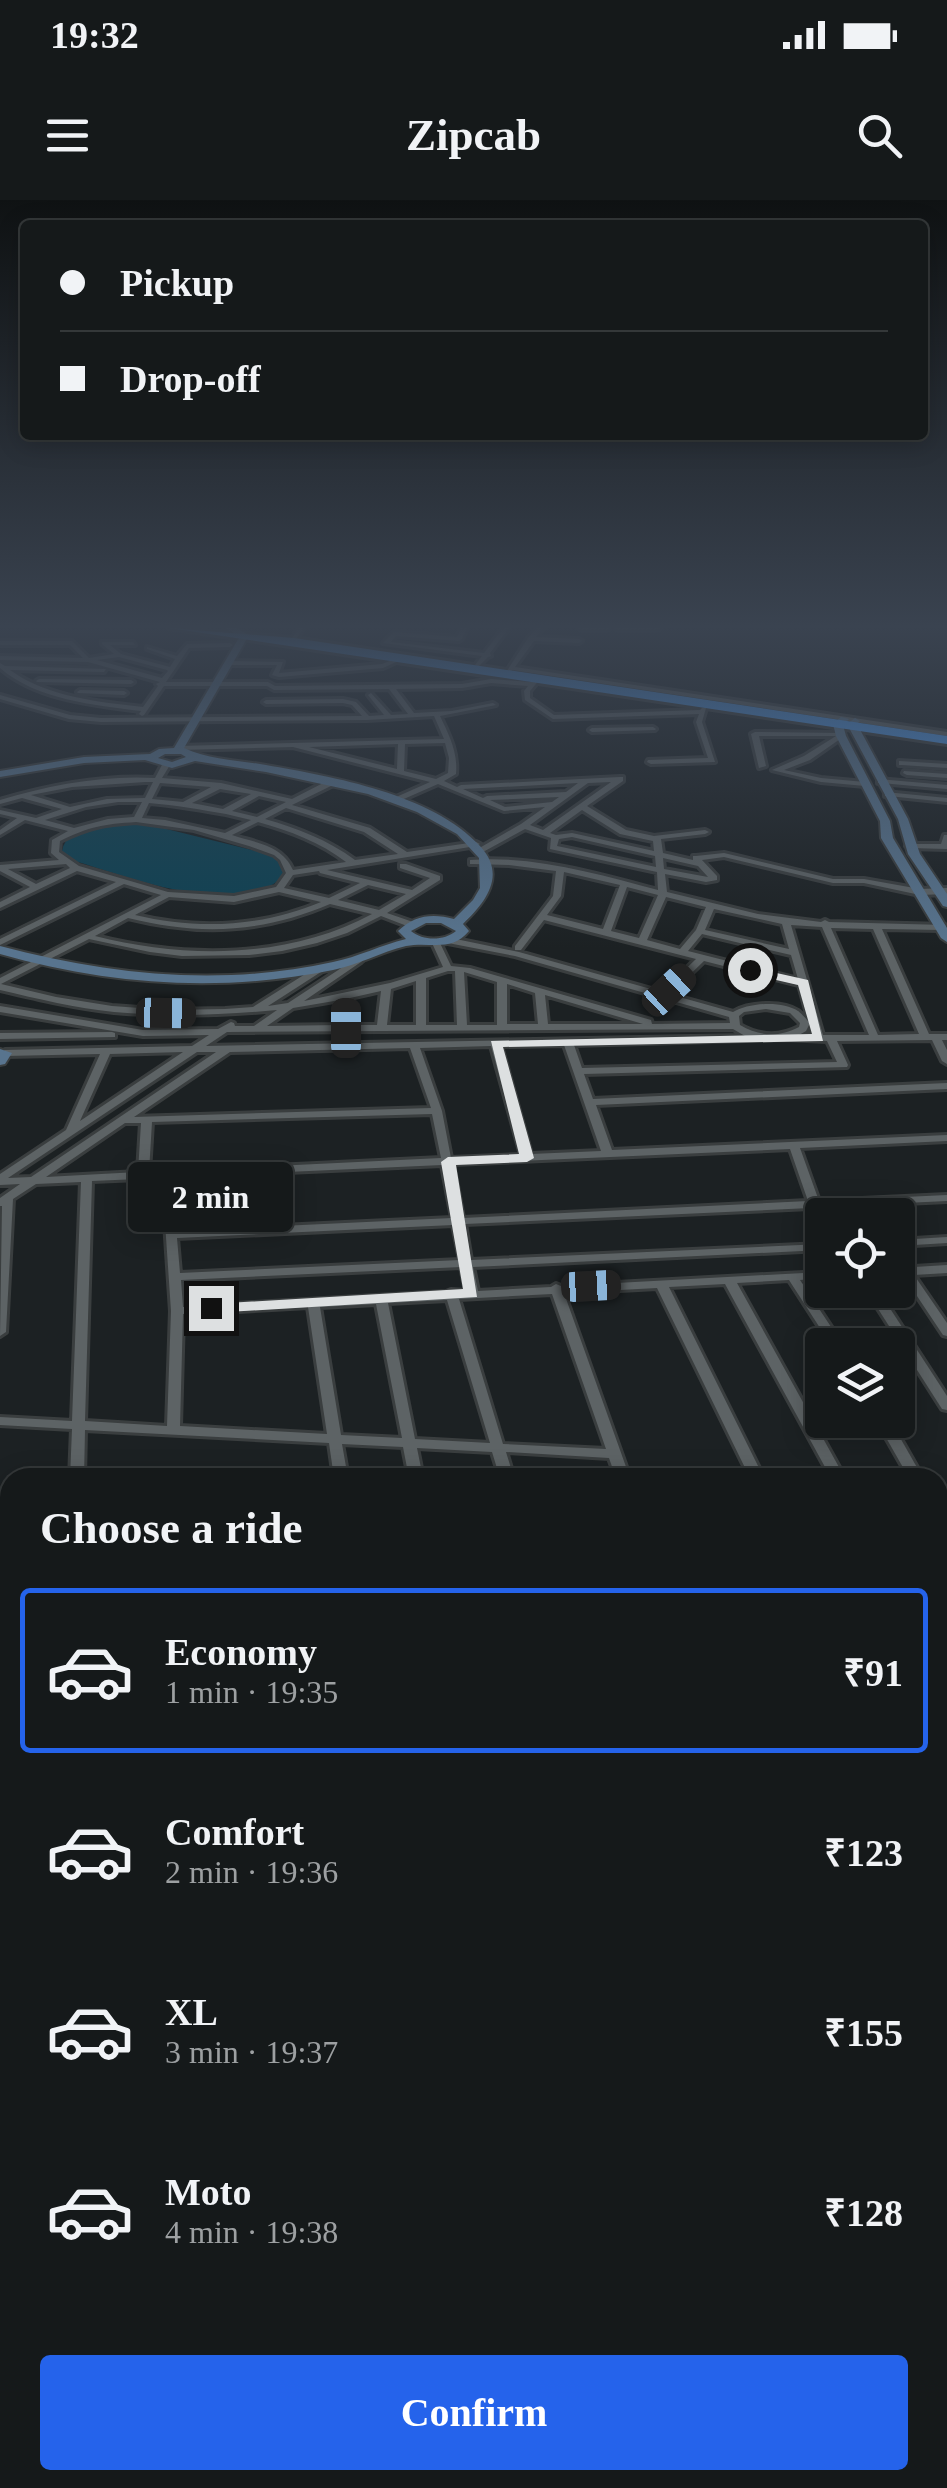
<!DOCTYPE html>
<html lang="en">
<head>
<meta charset="utf-8">
<style>
  :root { --surface:#15191a; --page:#1e2223; --text:#f1f3f6; --muted:#9da0a2; --line:#343839; --accent:#2563eb }
  body { margin:0; font-family:Georgia,serif; background:var(--page); color:var(--text); height:100vh; display:flex; flex-direction:column; font-size:38px; white-space:nowrap }
  * { box-sizing:border-box; margin:0 }
  p { font-size:32px; color:var(--muted) }
  .icon { flex:none; width:55px; height:55px; fill:none; stroke:currentColor; stroke-width:2; stroke-linecap:round; stroke-linejoin:round }
  .map { position:relative; flex:1; overflow:hidden }
  .sheet { position:absolute; left:0px; top:1268px; width:948px; height:1022px; display:flex; flex-direction:column; background:var(--surface); border-radius:30px 30px 0 0; box-shadow:0 5px 25px #0003,0 0 0 2px var(--line) }
  .sheet>* { flex:none }
  .top-card { position:absolute; left:20px; top:20px; width:908px; height:220px; border-radius:10px; box-shadow:0 5px 25px #0003,0 0 0 2px var(--line); display:grid; align-content:center; height:220px; padding:0 40px; background:var(--surface) }
  .controls { position:absolute; left:805px; top:998px; display:grid; gap:20px }
  .controls a { display:grid; place-items:center; width:110px; height:110px; border-radius:10px; background:var(--surface); box-shadow:0 5px 25px #0003,0 0 0 2px var(--line); font-size:50px }
  .end { position:absolute; width:45px; height:45px; margin:-22px; border:12px solid #dde0e1; background:#111; box-shadow:0 0 0 5px #111 }
  .from { border-radius:50% }
  .bubble { position:absolute; height:70px; border-radius:10px; background:var(--surface); box-shadow:0 5px 25px #0003,0 0 0 2px var(--line); font-size:32px; font-weight:600; line-height:70px; text-align:center }
  .car { position:absolute; width:30px; height:60px; margin:-30px -15px; border-radius:12px; box-shadow:0 0 8px 2px #0007; background:linear-gradient(#222 24%,#8ab4d8 0 40%,#222 0 76%,#8ab4d8 0 86%,#222 0) }
  .top-card b { display:flex; align-items:center; gap:35px; height:95px; font-size:38px }
  .top-card b+b { border-top:2px solid var(--line) }
  .top-card i { width:25px; height:25px; background:var(--text) }
  ul { padding:0; list-style:none }
  li { display:flex; align-items:center; gap:30px; height:165px; margin:0 20px 15px; padding:0 20px; border:5px solid transparent; border-radius:10px }
  li div { flex:1 }
  li b { display:block; font-size:38px }
  li em { font-style:normal; font-weight:600 }
  li.active { border-color:var(--accent) }
  li>.icon { width:90px; height:90px; stroke-width:1.5 }
  h2 { padding:0 40px; font-size:45px; line-height:120px }
  .button { display:flex; gap:20px; margin-top:auto; padding:20px 40px }
  .button a { flex:1; height:115px; border-radius:10px; background:var(--accent); color:#fff; font-size:40px; font-weight:600; line-height:115px; text-align:center }
  .status { display:flex; justify-content:space-between; align-items:center; height:70px; padding:0 50px; background:var(--surface); direction:ltr }
  .status svg { height:28px; fill:currentColor }
  header { display:flex; justify-content:space-between; align-items:center; height:130px; padding:0 40px; background:var(--surface); font-size:45px; font-weight:600 }
  .map>svg:first-child { display:block }
  .green { fill:#0d4254 }
  .lines { fill:none; stroke-linecap:round; stroke-linejoin:round }
  .street-casing { stroke:#3a3e3f; stroke-width:6 }
  .secondary-casing { stroke:#3a3e3f; stroke-width:4 }
  .highway-casing { stroke:#3a3e3f; stroke-width:6 }
  .street { fill:#5d6365; fill-rule:evenodd }
  .secondary { fill:#58748e; fill-rule:evenodd }
  .highway { fill:#4d9aef; fill-rule:evenodd }
  .route { fill:#dde0e1 }
</style>
</head>
<body>
<div class="status"><b>19:32</b><svg viewBox="0 0 49 12"><path d="M0 12V9h3v3zM5 12V6h3v6zM10 12V3h3v9zM15 12V0h3v12zM26 1h20v11H26zM47 4h2v5h-2z"/></svg></div>
<header><svg class="icon" aria-label="menu" viewBox="0 0 24 24"><path d="M4 6h16M4 12h16M4 18h16"/></svg>Zipcab<svg class="icon" aria-label="search" viewBox="0 0 24 24"><circle cx="10" cy="10" r="6"/><path d="M15 15l6 6"/></svg></header>
<div class="map">
<svg width="947" height="2288" viewBox="0 0 947 2288">
  <rect width="100%" height="100%" fill="#1c2123"/>
  <path class="green" d="M 138,622 L 276,656 L 290,667 C 253,728 125,675 71,660 L 62,651 C 67,623 114,623 138,622 Z"/>
  <g class="lines">
    <defs>
      <g id="street">
        <path d="M 298,428 L 304,428 L 296,439 L 292,439 Z"/>
        <path d="M 461,428 L 467,428 L 462,439 L 459,441 L 396,436 L 391,442 L 484,453 L 503,428 L 509,428 L 490,453 L 491,456 L 488,457 L 478,467 L 475,465 L 482,456 L 383,443 L 394,432 L 457,437 Z"/>
        <path d="M 537,428 L 543,428 L 536,437 L 579,439 L 582,441 L 579,443 L 534,441 L 515,467 L 947,532 L 947,536 L 512,470 L 509,474 L 505,474 L 528,438 Z"/>
        <path d="M 579,428 L 610,428 L 607,430 L 582,430 Z"/>
        <path d="M 615,428 L 660,428 L 657,430 L 618,430 Z"/>
        <path d="M 0,441 L 72,441 L 89,458 L 114,454 L 102,444 L 102,442 L 133,442 L 135,445 L 110,445 L 121,454 L 170,467 L 175,459 L 147,449 L 147,447 L 177,456 L 187,444 L 230,443 L 233,445 L 230,447 L 189,448 L 166,482 L 268,482 L 275,486 L 462,484 L 491,479 L 531,482 L 537,477 L 540,479 L 530,491 L 530,498 L 554,515 L 700,510 L 702,508 L 706,508 L 702,522 L 715,562 L 651,564 L 647,562 L 648,560 L 708,558 L 696,522 L 699,514 L 553,519 L 525,500 L 524,491 L 528,486 L 491,483 L 462,488 L 396,489 L 414,513 L 452,511 L 493,503 L 496,505 L 440,516 C 449,535 458,552 456,574 L 444,581 L 457,587 L 461,585 L 620,577 L 623,577 L 623,581 L 587,606 L 626,630 L 654,636 L 705,630 L 709,632 L 705,634 L 661,639 L 663,653 L 693,660 L 693,656 L 696,656 L 724,653 L 833,679 L 864,679 L 920,689 L 947,688 L 947,694 L 920,695 L 864,683 L 833,683 L 724,657 L 702,660 L 717,676 L 717,680 L 706,682 L 665,674 L 667,692 L 758,714 L 821,722 L 825,720 L 829,722 L 945,725 L 946,727 L 942,730 L 882,729 L 929,834 L 947,834 L 947,840 L 942,840 L 947,850 L 947,864 L 942,861 L 932,840 L 837,841 L 848,865 L 847,867 L 584,874 L 593,899 L 947,883 L 947,889 L 596,905 L 612,950 L 947,935 L 947,941 L 800,948 L 819,1001 L 947,995 L 947,1001 L 821,1007 L 824,1015 L 822,1030 L 816,1027 L 810,1008 L 465,1024 L 471,1060 L 822,1044 L 822,1050 L 473,1067 L 478,1091 L 551,1087 L 556,1084 L 561,1086 L 822,1072 L 822,1078 L 800,1080 L 843,1145 L 831,1145 L 789,1080 L 737,1083 L 845,1278 L 831,1278 L 725,1084 L 669,1087 L 764,1278 L 750,1278 L 657,1088 L 564,1093 L 630,1278 L 616,1278 L 609,1258 L 506,1252 L 514,1278 L 500,1278 L 492,1252 L 417,1248 L 423,1278 L 409,1278 L 403,1247 L 342,1244 L 348,1278 L 334,1278 L 329,1243 L 85,1230 L 84,1278 L 70,1278 L 72,1229 L 0,1225 L 0,1217 L 72,1221 L 81,982 L 36,984 L 13,999 L 6,1132 L 0,1136 L 2,1006 L 0,1006 L 0,998 L 20,984 L 0,985 L 0,974 L 66,930 L 100,854 L 5,856 L 0,853 L 5,850 L 192,846 L 209,835 L 143,836 L 0,812 L 0,806 L 143,830 L 218,829 L 231,822 L 234,823 L 235,826 L 254,826 L 277,810 C 223,815 169,817 114,812 C 76,808 38,799 0,790 L 0,778 L 161,695 L 124,684 L 0,745 L 0,739 L 116,682 L 77,671 L 0,708 L 0,702 L 30,687 L 0,671 L 0,665 L 59,660 L 51,653 L 52,640 L 68,631 L 25,620 L 0,635 L 0,630 L 17,618 L 0,614 L 0,610 L 36,618 L 62,609 L 22,598 L 0,604 L 0,600 C 50,585 102,575 155,578 L 163,563 L 166,563 L 170,565 L 162,578 L 221,583 L 292,599 L 327,581 L 333,581 L 333,585 L 292,605 L 370,628 L 407,652 L 476,642 L 480,644 L 476,646 L 327,670 L 412,690 L 430,678 L 400,668 L 400,664 L 406,664 L 440,676 L 440,680 L 387,713 L 413,722 L 413,726 L 407,726 L 381,716 L 347,733 L 317,743 L 282,751 L 249,755 L 182,756 L 150,752 L 89,739 L 1,784 L 56,797 L 112,806 L 168,810 L 225,809 L 253,807 L 318,766 L 324,766 L 324,770 L 268,806 L 288,803 L 358,757 L 363,760 L 361,762 L 304,801 L 390,783 L 443,767 L 432,743 L 436,740 L 440,743 L 451,766 L 470,768 L 651,820 L 652,824 L 730,823 L 729,817 L 515,756 L 448,743 L 448,739 L 451,738 L 519,752 L 733,812 C 748,803 782,800 798,811 C 800,812 808,821 810,823 L 806,831 L 799,835 L 813,835 L 799,785 L 704,761 L 672,792 L 666,792 L 666,788 L 696,759 L 544,720 L 521,750 L 515,750 L 515,746 L 553,696 L 556,671 L 509,665 L 473,664 L 470,664 L 470,660 C 533,655 598,674 658,690 L 657,672 L 550,649 L 551,638 L 525,629 L 483,652 L 476,650 L 521,624 L 545,607 L 504,611 L 438,584 L 397,602 L 394,602 L 394,598 L 430,582 L 293,547 L 179,550 L 175,548 L 179,546 L 444,539 L 434,516 L 367,520 L 101,522 L 69,519 L 0,499 L 0,495 L 70,515 L 101,518 L 362,516 L 352,505 L 343,503 L 266,504 L 263,502 L 266,500 L 343,499 L 356,502 L 369,516 L 384,515 L 368,495 L 371,493 L 391,515 L 408,514 L 389,489 L 274,490 L 267,486 L 164,486 L 144,515 L 142,516 L 139,514 L 141,511 C 94,505 37,500 0,468 L 0,463 L 5,466 L 106,469 L 104,472 L 10,470 C 47,497 99,502 143,507 L 158,486 L 156,484 L 160,482 L 88,462 L 0,460 L 0,456 L 83,458 L 70,445 L 0,445 ZM 119,457 L 167,470 L 168,471 L 162,478 L 97,460 ZM 445,543 L 449,558 L 448,573 L 436,579 L 404,571 L 405,544 ZM 398,544 L 397,569 L 309,547 ZM 145,582 L 153,582 L 145,598 L 107,599 L 70,607 L 31,595 L 72,587 ZM 611,582 L 543,630 L 530,625 L 588,583 ZM 160,583 L 211,587 L 183,602 L 152,599 ZM 578,583 L 566,592 L 487,596 L 483,598 L 463,589 ZM 220,589 L 251,594 L 223,609 L 192,603 ZM 259,596 L 286,602 L 257,617 L 232,611 ZM 559,597 L 552,602 L 505,607 L 490,600 ZM 118,602 L 142,602 L 134,617 L 108,619 L 74,628 L 45,620 L 86,607 ZM 149,603 C 175,605 203,610 226,614 L 251,620 L 225,633 L 165,620 L 142,618 ZM 286,608 L 364,632 L 398,654 L 355,660 C 328,640 297,628 265,619 ZM 582,610 L 620,634 L 653,641 L 654,651 L 572,633 L 556,635 L 550,633 ZM 136,622 L 194,630 L 249,646 L 274,655 L 280,660 L 286,673 L 276,687 L 234,696 L 168,692 L 79,666 L 59,652 L 60,641 C 88,627 104,624 136,622 ZM 258,622 C 290,631 320,642 346,662 L 293,670 C 282,645 256,643 232,635 ZM 572,637 L 655,656 L 656,667 L 557,646 L 559,639 ZM 663,658 L 698,666 L 708,677 L 664,669 ZM 66,664 L 70,668 L 36,684 L 8,669 ZM 319,671 L 320,673 L 360,683 L 329,698 L 284,688 L 293,675 ZM 564,672 L 620,685 L 603,729 L 547,715 L 561,696 ZM 368,685 L 406,694 L 379,710 L 338,700 ZM 627,687 L 658,695 L 639,738 L 611,731 ZM 279,692 L 321,702 C 261,727 198,730 135,715 L 169,697 L 234,702 ZM 666,697 L 706,707 L 696,730 L 680,749 L 647,740 ZM 330,704 L 372,714 C 288,759 187,759 95,736 L 128,718 C 200,736 262,733 330,704 ZM 714,709 L 782,724 L 789,749 L 705,730 ZM 791,725 L 822,727 L 869,835 L 823,835 ZM 831,728 L 873,729 L 919,834 L 878,835 ZM 702,734 L 791,755 L 798,779 L 688,751 ZM 448,771 L 455,771 L 457,825 L 426,825 L 426,778 ZM 464,772 L 497,782 L 497,825 L 467,825 ZM 416,781 L 416,825 L 387,825 L 391,789 ZM 507,784 L 535,793 L 538,824 L 507,824 ZM 381,791 L 377,825 L 351,825 L 350,798 ZM 545,795 L 643,824 L 548,824 ZM 340,800 L 341,825 L 267,826 L 293,808 ZM 766,809 L 790,813 L 800,823 L 799,827 C 778,838 759,836 740,825 L 739,816 L 744,812 ZM 733,829 L 745,836 L 206,846 L 227,832 ZM 786,839 L 827,841 L 837,862 L 582,868 L 574,845 ZM 564,845 L 601,951 L 531,954 L 501,846 ZM 491,846 L 521,955 L 451,958 L 442,911 L 420,848 ZM 410,848 L 431,908 L 134,917 L 230,852 ZM 183,852 L 80,921 L 110,854 ZM 197,852 L 216,852 L 31,977 L 8,978 ZM 432,914 L 441,958 L 149,972 L 152,922 ZM 125,923 L 141,923 L 138,972 L 46,977 ZM 790,949 L 808,1001 L 463,1018 L 453,964 ZM 442,965 L 452,1018 L 177,1031 L 173,977 ZM 162,978 L 171,1111 L 167,1226 L 85,1221 L 92,981 ZM 453,1025 L 460,1060 L 180,1073 L 177,1038 ZM 461,1067 L 466,1091 L 451,1090 L 446,1092 L 183,1107 L 181,1080 ZM 552,1094 L 606,1249 L 503,1244 L 459,1099 ZM 447,1100 L 490,1243 L 415,1239 L 388,1103 ZM 376,1104 L 402,1238 L 341,1235 L 320,1107 ZM 308,1107 L 327,1234 L 180,1226 L 183,1114 Z"/>
        <path d="M 402,456 L 407,457 L 383,468 L 279,477 L 272,475 L 277,465 L 229,465 L 226,463 L 229,461 L 283,462 L 279,473 L 382,464 Z"/>
        <path d="M 39,479 L 131,480 L 134,482 L 131,484 L 37,482 L 36,481 Z"/>
        <path d="M 80,490 L 124,491 L 127,493 L 124,495 L 78,493 L 77,492 Z"/>
        <path d="M 653,527 L 656,529 L 655,530 L 592,532 L 589,530 L 592,528 Z"/>
        <path d="M 755,532 L 840,533 L 845,536 L 843,537 L 810,560 L 784,570 L 821,578 L 865,582 L 869,584 L 865,586 L 821,582 L 772,570 L 804,556 L 836,536 L 759,536 L 766,566 L 759,568 L 751,534 Z"/>
        <path d="M 899,561 L 947,564 L 947,568 L 902,565 L 899,565 Z"/>
        <path d="M 904,571 L 947,574 L 947,578 L 907,575 L 903,573 Z"/>
        <path d="M 878,579 L 947,585 L 947,589 L 881,583 L 878,583 Z"/>
        <path d="M 885,592 L 947,598 L 947,602 L 888,596 L 885,596 Z"/>
        <path d="M 944,635 L 947,635 L 947,649 L 910,648 L 906,646 L 910,644 L 941,644 Z"/>
        <path d="M 112,832 L 115,833 L 115,837 L 0,839 L 0,833 Z"/>
        <path d="M 947,1037 L 947,1043 L 898,1046 L 898,1040 Z"/>
        <path d="M 947,1065 L 947,1073 L 914,1075 L 947,1123 L 947,1136 L 943,1135 L 903,1075 L 898,1075 L 898,1068 Z"/>
        <path d="M 866,1090 L 878,1090 L 947,1196 L 947,1210 L 942,1209 Z"/>
        <path d="M 876,1220 L 890,1220 L 923,1278 L 909,1278 Z"/>
        <path d="M 938,1311 L 943,1313 L 947,1320 L 947,1338 L 942,1336 L 938,1328 Z"/>
        <path d="M 938,1369 L 947,1371 L 947,1381 L 938,1379 Z"/>
        <path d="M 938,1723 L 947,1726 L 947,1740 L 938,1737 Z"/>
        <path d="M 10,1820 L 10,1836 L 0,1838 L 0,1822 Z"/>
        <path d="M 10,1924 L 10,1942 L 0,1944 L 0,1926 Z"/>
        <path d="M 938,2090 L 945,2093 L 947,2096 L 947,2136 L 939,2133 L 938,2128 Z"/>
        <path d="M 10,2092 L 10,2112 L 0,2115 L 0,2093 Z"/>
        <path d="M 10,2118 L 10,2140 L 0,2141 L 0,2119 Z"/>
        <rect x="54" y="2280" width="22" height="8"/>
        <path d="M 188,2280 L 210,2280 L 211,2288 L 189,2288 Z"/>
        <path d="M 524,2280 L 563,2280 L 563,2282 L 561,2288 L 527,2288 Z"/>
        <path d="M 665,2280 L 687,2280 L 689,2288 L 667,2288 Z"/>
        <path d="M 794,2280 L 816,2280 L 818,2288 L 796,2288 Z"/>
      </g>
      <g id="secondary">
        <path d="M 225,428 L 236,428 L 249,435 L 184,548 C 209,560 238,560 266,565 C 334,577 432,594 480,646 C 507,675 486,702 463,724 L 469,731 C 451,753 430,741 406,746 C 381,752 358,765 333,770 C 221,793 109,785 0,754 L 0,746 C 110,775 220,787 333,762 C 358,757 381,745 406,739 L 398,731 C 414,715 433,713 454,719 L 473,700 L 480,688 L 479,658 L 457,634 L 417,612 L 368,594 L 266,572 L 195,561 L 172,568 L 145,560 L 84,563 L 0,577 L 0,571 L 84,557 L 150,554 L 159,549 L 174,548 L 240,436 ZM 165,554 L 181,554 L 186,557 L 172,562 L 158,558 ZM 426,723 L 441,723 L 456,731 C 444,741 423,741 411,731 Z"/>
        <path d="M 841,517 L 849,519 L 843,525 L 846,536 L 890,621 L 893,638 L 947,728 L 947,742 L 941,738 L 881,638 L 880,621 L 836,536 L 833,524 Z"/>
        <path d="M 855,518 L 860,521 L 857,524 L 908,619 L 920,654 L 947,694 L 947,707 L 943,706 L 908,654 L 898,619 L 847,524 Z"/>
        <path d="M 0,849 L 12,853 L 5,864 L 0,865 Z"/>
      </g>
      <path id="highway" d="M 169,428 L 294,438 L 947,536 L 947,544 Z"/>
    </defs>
    <use href="#street" class="street-casing"/>
    <use href="#secondary" class="secondary-casing"/>
    <use href="#highway" class="highway-casing"/>
    <use href="#street" class="street"/>
    <use href="#secondary" class="secondary"/>
    <use href="#highway" class="highway"/>
  </g>
  <linearGradient id="sky" x2="0" y2="1"><stop stop-color="#0f1213"/><stop offset="0.57" stop-color="#3a4350"/><stop offset="1" stop-color="#3a4350" stop-opacity="0"/></linearGradient>
  <rect width="947" height="748" fill="url(#sky)"/>
  <path class="route" d="M 750,767 L 808,780 L 823,841 L 503,847 L 534,958 L 527,962 L 456,965 L 477,1097 L 211,1113 L 203,1108 L 211,1104 L 463,1089 L 441,962 L 448,957 L 519,954 L 491,841 L 812,834 L 798,785 L 745,773 Z"/>
</svg>
<div class="controls">
<a><svg class="icon" aria-label="locate" viewBox="0 0 24 24"><circle cx="12" cy="12" r="6"/><path d="M12 2v4M12 18v4M2 12h4M18 12h4"/></svg></a>
<a><svg class="icon" aria-label="layers" viewBox="0 0 24 24"><path d="M12 4l9 5-9 5-9-5zM3 14l9 5 9-5"/></svg></a>
</div>
<i class="end from" style="left:750px;top:770px"></i>
<i class="end" style="left:211px;top:1108px"></i>
<div class="bubble" style="left:128px;top:962px;width:165px">2 min</div>
<i class="car" style="left:669px;top:790px;rotate:47deg"></i>
<i class="car" style="left:166px;top:813px;rotate:91deg"></i>
<i class="car" style="left:346px;top:828px;rotate:0deg"></i>
<i class="car" style="left:591px;top:1086px;rotate:87deg"></i>
<div class="top-card">
<b><i class="from"></i>Pickup</b>
<b><i></i>Drop-off</b>
</div>
<section class="sheet">
<h2>Choose a ride</h2>
<ul>
<li class="active"><svg class="icon" aria-label="car" viewBox="0 0 24 24"><path d="M5 17H2v-5l4-1 3-4h7l3 4 3 1v5h-3M9 17h6M6 11h13"/><circle cx="7" cy="17" r="2"/><circle cx="17" cy="17" r="2"/></svg><div><b>Economy</b><p>1 min · 19:35</p></div><em>₹91</em></li>
<li><svg class="icon" aria-label="car" viewBox="0 0 24 24"><path d="M5 17H2v-5l4-1 3-4h7l3 4 3 1v5h-3M9 17h6M6 11h13"/><circle cx="7" cy="17" r="2"/><circle cx="17" cy="17" r="2"/></svg><div><b>Comfort</b><p>2 min · 19:36</p></div><em>₹123</em></li>
<li><svg class="icon" aria-label="car" viewBox="0 0 24 24"><path d="M5 17H2v-5l4-1 3-4h7l3 4 3 1v5h-3M9 17h6M6 11h13"/><circle cx="7" cy="17" r="2"/><circle cx="17" cy="17" r="2"/></svg><div><b>XL</b><p>3 min · 19:37</p></div><em>₹155</em></li>
<li><svg class="icon" aria-label="car" viewBox="0 0 24 24"><path d="M5 17H2v-5l4-1 3-4h7l3 4 3 1v5h-3M9 17h6M6 11h13"/><circle cx="7" cy="17" r="2"/><circle cx="17" cy="17" r="2"/></svg><div><b>Moto</b><p>4 min · 19:38</p></div><em>₹128</em></li>
</ul>
<div class="button"><a>Confirm</a></div>
</section>
</div>
</body>
</html>
